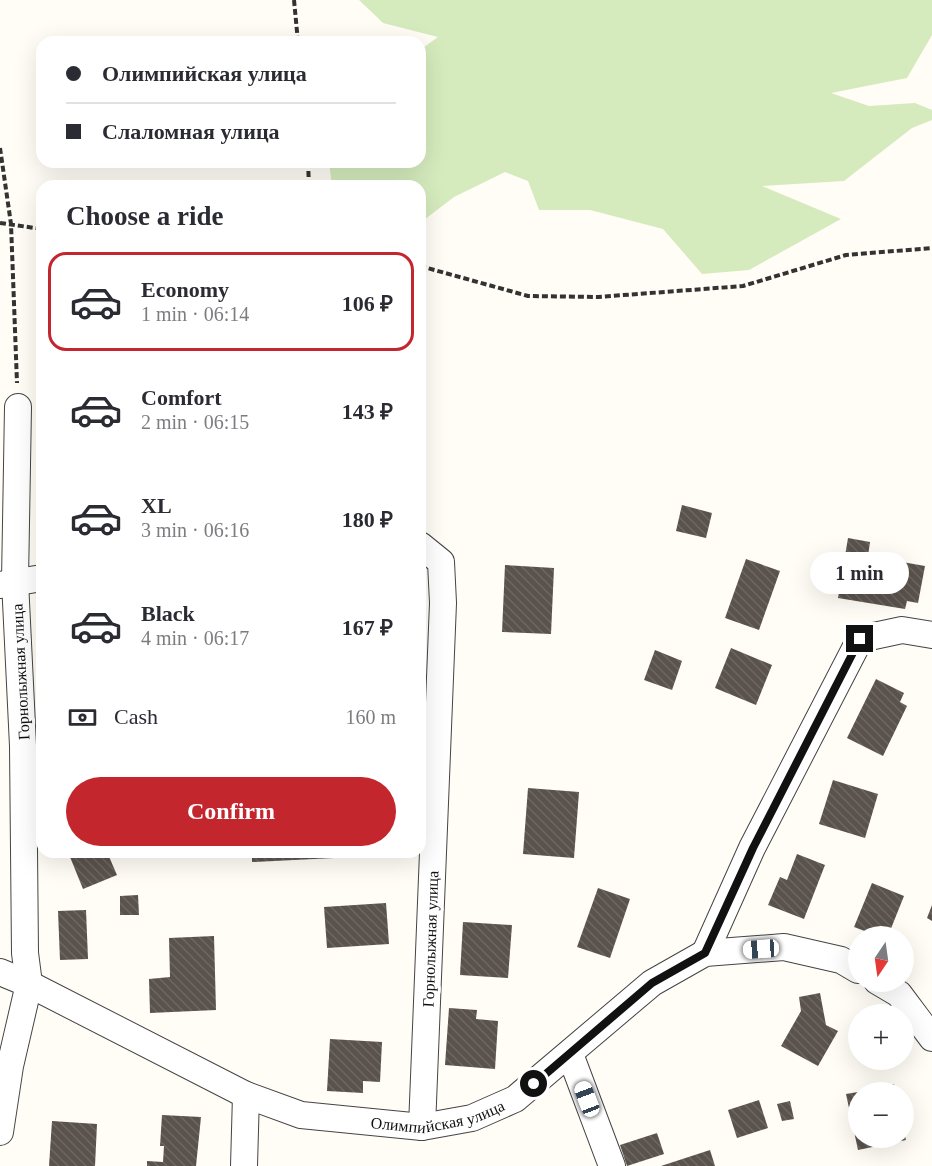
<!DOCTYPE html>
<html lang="en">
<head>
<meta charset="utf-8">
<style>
  :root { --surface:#fff; --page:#f7f7f7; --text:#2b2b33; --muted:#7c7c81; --line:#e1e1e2; --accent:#c4262e }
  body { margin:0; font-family:Georgia,serif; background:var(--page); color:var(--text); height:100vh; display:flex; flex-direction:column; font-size:22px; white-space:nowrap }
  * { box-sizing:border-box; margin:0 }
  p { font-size:20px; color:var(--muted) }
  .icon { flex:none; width:33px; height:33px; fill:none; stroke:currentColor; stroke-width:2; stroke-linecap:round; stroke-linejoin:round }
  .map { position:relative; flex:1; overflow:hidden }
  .sheet { position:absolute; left:36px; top:180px; width:390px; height:678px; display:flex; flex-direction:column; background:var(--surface); border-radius:18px; box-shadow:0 6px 24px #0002 }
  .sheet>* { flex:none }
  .guide { position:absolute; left:36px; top:36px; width:390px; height:132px; border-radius:18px; box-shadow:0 6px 24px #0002; display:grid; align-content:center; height:132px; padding:0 30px; background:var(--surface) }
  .needle { width:39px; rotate:193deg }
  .buttons { position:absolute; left:848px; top:926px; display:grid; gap:12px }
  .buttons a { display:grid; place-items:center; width:66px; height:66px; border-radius:50%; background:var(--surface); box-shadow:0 6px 24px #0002; font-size:30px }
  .end { position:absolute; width:27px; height:27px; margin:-14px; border:8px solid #111; background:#fff; box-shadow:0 0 0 3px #fff }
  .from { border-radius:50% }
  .bubble { position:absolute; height:42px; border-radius:21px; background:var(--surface); box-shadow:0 6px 24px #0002; font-size:20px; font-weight:700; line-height:42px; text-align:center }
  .car { position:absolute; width:18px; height:36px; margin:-18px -9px; border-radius:8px; box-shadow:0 0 4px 2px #0007; background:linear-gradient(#fff 24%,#345 0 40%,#fff 0 76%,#345 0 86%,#fff 0) }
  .guide b { display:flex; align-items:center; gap:21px; height:57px; font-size:22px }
  .guide b+b { border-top:2px solid var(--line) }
  .guide i { width:15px; height:15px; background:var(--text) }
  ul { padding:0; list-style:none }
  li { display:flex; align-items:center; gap:18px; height:99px; margin:0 12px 9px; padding:0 18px; border:3px solid transparent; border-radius:18px }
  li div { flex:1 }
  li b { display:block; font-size:22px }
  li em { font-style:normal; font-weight:700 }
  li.selected { border-color:var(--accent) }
  li>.icon { width:54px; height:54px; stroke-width:1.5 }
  h2 { padding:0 30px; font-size:27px; line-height:72px }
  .pay { display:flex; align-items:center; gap:15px; height:66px; padding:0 30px; font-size:22px }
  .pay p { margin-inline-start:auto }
  .action { display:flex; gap:12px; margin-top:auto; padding:12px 30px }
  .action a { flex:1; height:69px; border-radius:36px; background:var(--accent); color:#fff; font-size:24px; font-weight:700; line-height:69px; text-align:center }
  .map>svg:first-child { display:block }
  .green { fill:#d5ebbd }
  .building { fill:url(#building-back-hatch) }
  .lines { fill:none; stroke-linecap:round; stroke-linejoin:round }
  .street-casing { stroke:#444; stroke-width:28 }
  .path { stroke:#333; stroke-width:4; stroke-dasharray:6 3; stroke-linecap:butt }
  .street { stroke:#fff; stroke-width:26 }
  .route { stroke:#111; stroke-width:8 }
  .labels { text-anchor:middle; stroke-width:6; stroke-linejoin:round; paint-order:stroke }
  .street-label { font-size:16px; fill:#111; stroke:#fff }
</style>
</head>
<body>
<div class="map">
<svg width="932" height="1166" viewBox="0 0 932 1166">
  <defs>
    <pattern id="building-back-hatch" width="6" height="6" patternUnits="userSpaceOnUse" patternTransform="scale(1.5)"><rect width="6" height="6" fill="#5a524d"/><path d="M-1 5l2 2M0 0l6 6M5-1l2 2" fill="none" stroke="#6d6662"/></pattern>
  </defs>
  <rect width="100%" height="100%" fill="#fffdf5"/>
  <path class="green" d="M 359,0 L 932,0 L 932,35 L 907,78 L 831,93 L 869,106 L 915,103 L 932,110 L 932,120 L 912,128 L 844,181 L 762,186 L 841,219 L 749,270 L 702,274 L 663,229 L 590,210 L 539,210 L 528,181 L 505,172 L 454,197 L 420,223 L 420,186 L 332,186 L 329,162 L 420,162 L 420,50 L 438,37 L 383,23 Z"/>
  <g class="building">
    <path d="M 682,505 L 712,513 L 706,538 L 676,531 Z"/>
    <path d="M 848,538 L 870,542 L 868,556 L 925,566 L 918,603 L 907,601 L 905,609 L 838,598 Z"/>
    <path d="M 746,559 L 780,571 L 759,630 L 725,618 Z"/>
    <path d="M 505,565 L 554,568 L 551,634 L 502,632 Z"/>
    <path d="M 731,648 L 772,665 L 756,705 L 715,688 Z"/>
    <path d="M 655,650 L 682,661 L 672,690 L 644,680 Z"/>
    <path d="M 876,679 L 904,693 L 900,702 L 907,706 L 883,756 L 847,738 Z"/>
    <path d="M 833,780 L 878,794 L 865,838 L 819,824 Z"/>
    <path d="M 528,788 L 579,792 L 574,858 L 523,854 Z"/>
    <path d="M 68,852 L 107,852 L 117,875 L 83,889 Z"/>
    <path d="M 252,852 L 333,852 L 334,858 L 252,862 Z"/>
    <path d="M 797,854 L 825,865 L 804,919 L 768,905 L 780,877 L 787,880 Z"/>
    <path d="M 872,883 L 904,896 L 888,936 L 878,936 L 854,927 Z"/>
    <path d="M 598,888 L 630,899 L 610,958 L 577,947 Z"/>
    <path d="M 138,895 L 139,915 L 120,915 L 120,896 Z"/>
    <path d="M 386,903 L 389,944 L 327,948 L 324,907 Z"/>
    <path d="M 932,905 L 932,921 L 927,918 Z"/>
    <path d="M 86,910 L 88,959 L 60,960 L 58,911 Z"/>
    <path d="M 463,922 L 512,925 L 508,978 L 460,975 Z"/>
    <path d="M 214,936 L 216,1010 L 150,1013 L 149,979 L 170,977 L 169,938 Z"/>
    <path d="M 820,993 L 826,1025 L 838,1031 L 818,1066 L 781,1046 L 801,1011 L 799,997 Z"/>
    <path d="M 449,1008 L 477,1010 L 476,1019 L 498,1021 L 495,1069 L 445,1065 Z"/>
    <path d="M 330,1039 L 382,1042 L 380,1082 L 363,1081 L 363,1093 L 327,1091 Z"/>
    <path d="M 894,1084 L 895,1092 L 862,1092 L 862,1091 Z"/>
    <path d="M 858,1092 L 858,1137 L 903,1137 L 904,1132 L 906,1140 L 858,1150 L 846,1094 Z"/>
    <path d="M 759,1100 L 768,1128 L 737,1138 L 728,1110 Z"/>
    <path d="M 790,1101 L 794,1119 L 782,1121 L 777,1104 Z"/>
    <path d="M 162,1115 L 201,1117 L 196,1166 L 147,1166 L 147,1161 L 163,1162 L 164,1146 L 160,1146 Z"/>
    <path d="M 52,1121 L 97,1124 L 95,1166 L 49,1166 Z"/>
    <path d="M 657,1133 L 664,1154 L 627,1166 L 620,1145 Z"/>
    <path d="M 710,1150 L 715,1166 L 661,1166 Z"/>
  </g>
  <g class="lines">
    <defs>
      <g id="street">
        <path d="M 420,545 L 441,562 L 443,603 L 422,1127"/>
        <path d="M 0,585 L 42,578"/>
        <path d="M 705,953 L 752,848 L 860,639 L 902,630 L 932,635"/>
        <path id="s1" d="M 0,972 L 29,984 L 246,1095 L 301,1115 L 422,1127 L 472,1118 L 515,1099 L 652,983 L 705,953 L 784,947 L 841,960 L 858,970"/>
        <path d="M 877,981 L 899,994 L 932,1038"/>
        <path d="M 570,1054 L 612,1166"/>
        <path d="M 0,1132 L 10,1066 L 29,984 L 25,953 L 23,746 L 15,581 L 18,407"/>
        <path d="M 244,1166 L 246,1095"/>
      </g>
    </defs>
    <use href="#street" class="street-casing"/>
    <g class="path">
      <path d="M 294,0 L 298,42"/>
      <path d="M 0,148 L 11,224 L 17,383"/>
      <path d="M 308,162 L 309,186"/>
      <path d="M 0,223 L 42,229"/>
      <path d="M 420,266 L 528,296 L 598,297 L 743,286 L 846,255 L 932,248"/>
    </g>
    <use href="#street" class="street"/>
  </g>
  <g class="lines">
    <path class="route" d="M 534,1084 L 652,983 L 705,953 L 753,848 L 860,639"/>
  </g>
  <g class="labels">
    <g class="street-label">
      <text transform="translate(20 672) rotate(-93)" y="6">Горнолыжная улица</text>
      <text transform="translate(430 939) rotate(-88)" y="6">Горнолыжная улица</text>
      <text dy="6" stroke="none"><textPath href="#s1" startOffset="472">Олимпийская улица</textPath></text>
    </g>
  </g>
</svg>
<div class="buttons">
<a><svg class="needle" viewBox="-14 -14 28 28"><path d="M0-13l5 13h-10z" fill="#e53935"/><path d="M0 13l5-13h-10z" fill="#7c7c81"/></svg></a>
<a>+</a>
<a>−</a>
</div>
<i class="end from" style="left:534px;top:1084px"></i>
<i class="end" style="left:860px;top:639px"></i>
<div class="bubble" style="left:810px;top:552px;width:99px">1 min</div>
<i class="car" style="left:761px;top:949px;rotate:266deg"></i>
<i class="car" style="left:587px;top:1099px;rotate:339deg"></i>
<div class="guide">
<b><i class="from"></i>Олимпийская улица</b>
<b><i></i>Слаломная улица</b>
</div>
<section class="sheet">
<h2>Choose a ride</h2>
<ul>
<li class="selected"><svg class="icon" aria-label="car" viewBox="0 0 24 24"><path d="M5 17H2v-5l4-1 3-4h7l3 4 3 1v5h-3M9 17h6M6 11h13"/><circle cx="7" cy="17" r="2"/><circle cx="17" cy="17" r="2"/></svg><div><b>Economy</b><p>1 min · 06:14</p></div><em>106 ₽</em></li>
<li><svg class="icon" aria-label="car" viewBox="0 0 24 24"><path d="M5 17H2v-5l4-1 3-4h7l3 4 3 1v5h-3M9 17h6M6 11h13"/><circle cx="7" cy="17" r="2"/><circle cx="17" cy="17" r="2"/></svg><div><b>Comfort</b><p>2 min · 06:15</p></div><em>143 ₽</em></li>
<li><svg class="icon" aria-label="car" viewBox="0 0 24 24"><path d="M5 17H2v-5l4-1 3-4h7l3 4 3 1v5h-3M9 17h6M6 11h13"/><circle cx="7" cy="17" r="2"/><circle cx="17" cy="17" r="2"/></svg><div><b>XL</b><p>3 min · 06:16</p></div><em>180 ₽</em></li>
<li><svg class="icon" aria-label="car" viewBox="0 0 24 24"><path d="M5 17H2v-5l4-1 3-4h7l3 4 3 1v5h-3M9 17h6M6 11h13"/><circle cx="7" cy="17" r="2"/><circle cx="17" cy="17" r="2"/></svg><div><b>Black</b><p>4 min · 06:17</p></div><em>167 ₽</em></li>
</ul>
<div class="pay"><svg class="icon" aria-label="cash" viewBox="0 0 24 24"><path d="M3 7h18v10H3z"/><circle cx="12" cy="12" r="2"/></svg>Cash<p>160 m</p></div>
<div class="action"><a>Confirm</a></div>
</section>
</div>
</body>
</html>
